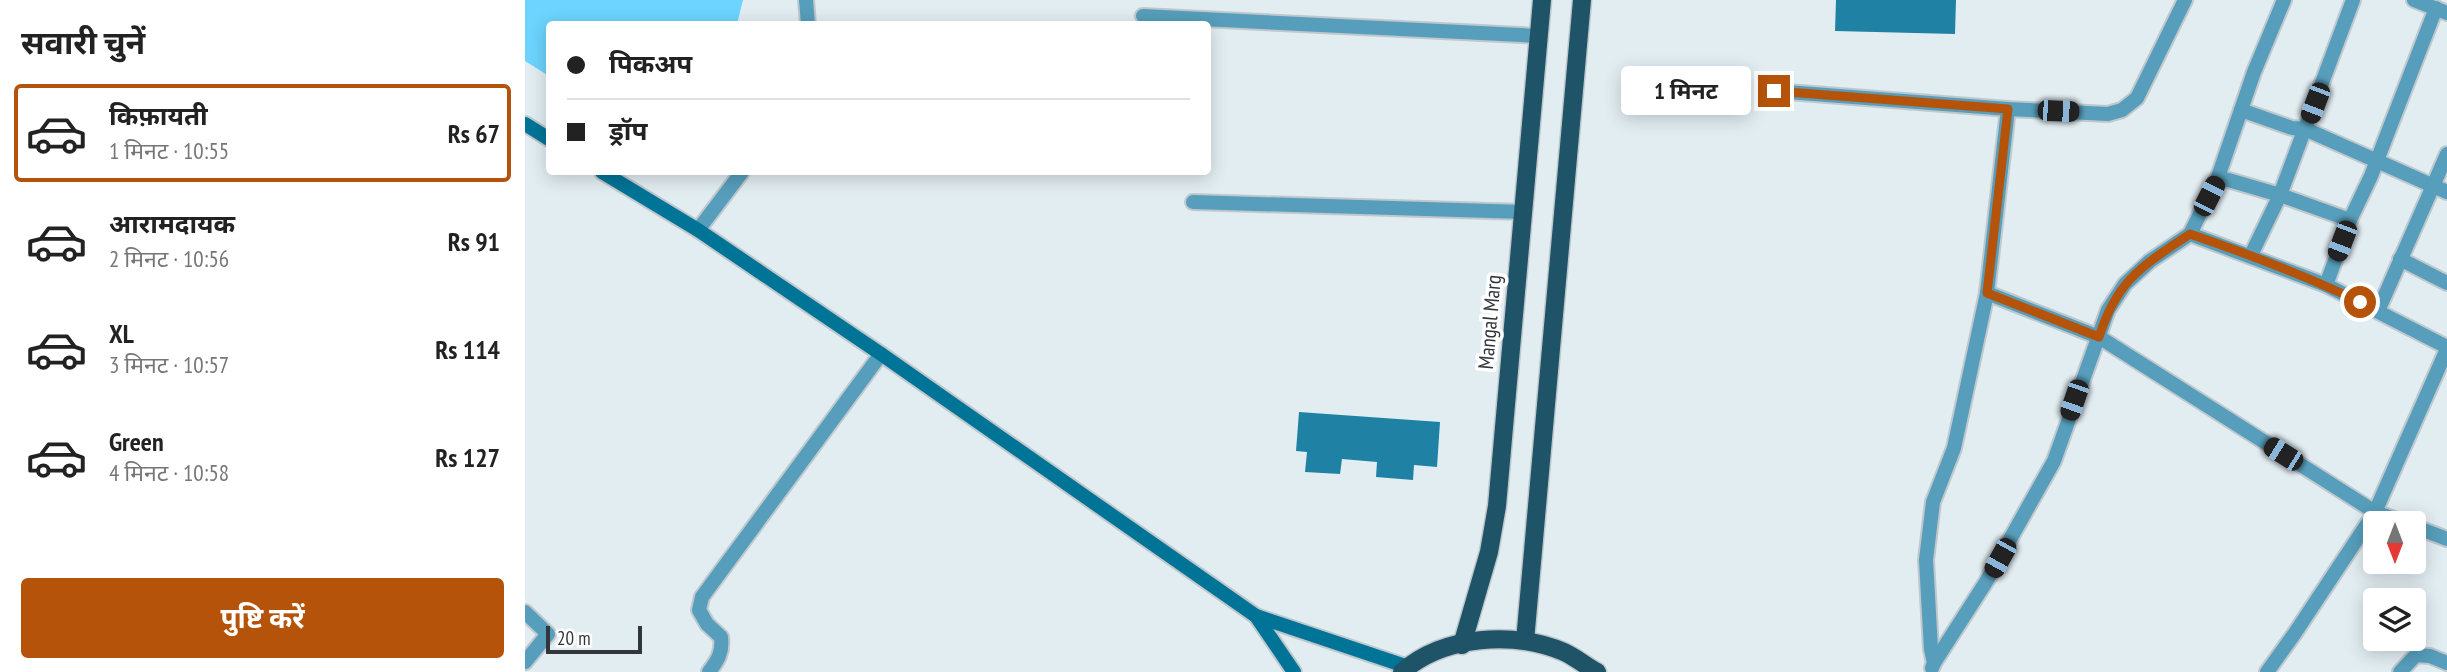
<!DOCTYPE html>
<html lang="hi">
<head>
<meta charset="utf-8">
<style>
  :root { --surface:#fff; --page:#f2f2f2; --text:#222; --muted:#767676; --line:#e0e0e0; --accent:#b45309 }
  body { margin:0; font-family:"PT Sans Narrow","Noto Sans Devanagari",sans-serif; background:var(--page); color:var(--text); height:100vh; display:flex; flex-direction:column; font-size:26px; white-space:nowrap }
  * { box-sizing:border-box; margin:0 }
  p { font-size:23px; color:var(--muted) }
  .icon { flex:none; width:38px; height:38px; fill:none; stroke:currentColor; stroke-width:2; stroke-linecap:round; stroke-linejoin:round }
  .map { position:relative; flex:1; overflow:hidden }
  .side { display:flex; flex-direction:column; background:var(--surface); width:525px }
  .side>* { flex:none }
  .guide { position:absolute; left:21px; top:21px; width:665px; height:154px; border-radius:7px; box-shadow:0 4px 18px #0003; display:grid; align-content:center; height:154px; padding:0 21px; background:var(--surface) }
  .needle { width:46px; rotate:180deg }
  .controls { position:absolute; left:1838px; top:511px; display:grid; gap:14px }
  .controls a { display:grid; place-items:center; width:63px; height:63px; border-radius:7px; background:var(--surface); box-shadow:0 4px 18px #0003; font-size:35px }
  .scale { position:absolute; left:21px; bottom:18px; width:96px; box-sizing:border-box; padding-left:7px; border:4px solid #323638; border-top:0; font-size:19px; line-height:24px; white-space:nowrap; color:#323638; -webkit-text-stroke:5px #fff; paint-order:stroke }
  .end { position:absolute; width:32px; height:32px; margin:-16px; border:9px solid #b45309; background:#fff; box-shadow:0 0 0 4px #fff }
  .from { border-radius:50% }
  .bubble { position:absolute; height:49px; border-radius:7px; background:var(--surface); box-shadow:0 4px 18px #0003; font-size:23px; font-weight:700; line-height:49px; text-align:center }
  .car { position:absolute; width:21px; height:42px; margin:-21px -10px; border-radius:9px; box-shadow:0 0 5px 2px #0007; background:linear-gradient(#222 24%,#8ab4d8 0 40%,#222 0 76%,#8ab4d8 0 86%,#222 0) }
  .guide b { display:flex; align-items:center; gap:24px; height:66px; font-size:26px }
  .guide b+b { border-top:2px solid var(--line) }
  .guide i { width:18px; height:18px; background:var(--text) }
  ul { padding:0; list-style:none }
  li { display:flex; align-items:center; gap:21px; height:98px; margin:0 14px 10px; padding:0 7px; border:4px solid transparent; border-radius:7px }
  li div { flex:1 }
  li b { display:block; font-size:26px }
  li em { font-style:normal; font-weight:700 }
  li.selected { border-color:var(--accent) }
  li>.icon { width:63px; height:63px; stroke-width:1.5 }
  h2 { padding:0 21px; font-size:32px; line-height:84px }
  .cta { display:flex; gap:14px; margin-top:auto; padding:14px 21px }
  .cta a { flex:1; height:80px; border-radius:7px; background:var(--accent); color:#fff; font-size:28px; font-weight:700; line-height:80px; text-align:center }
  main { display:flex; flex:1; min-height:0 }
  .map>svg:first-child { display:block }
  .green { fill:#6cd4fe }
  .building { fill:#1f82a5 }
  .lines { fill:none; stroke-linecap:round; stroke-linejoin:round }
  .street-casing { stroke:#bfc8cd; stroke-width:18 }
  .secondary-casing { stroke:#bfc8cd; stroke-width:18 }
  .primary-casing { stroke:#bfc8cd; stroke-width:21 }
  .street { stroke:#569ebb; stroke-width:14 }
  .secondary { stroke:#007496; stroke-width:14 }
  .primary { stroke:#1f5367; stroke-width:18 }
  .route { stroke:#b45309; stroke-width:9 }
  .labels { text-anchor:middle; stroke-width:7; stroke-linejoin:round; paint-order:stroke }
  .street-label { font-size:21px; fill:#323638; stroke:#fff }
</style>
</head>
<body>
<main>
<section class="side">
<h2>सवारी चुनें</h2>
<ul>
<li class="selected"><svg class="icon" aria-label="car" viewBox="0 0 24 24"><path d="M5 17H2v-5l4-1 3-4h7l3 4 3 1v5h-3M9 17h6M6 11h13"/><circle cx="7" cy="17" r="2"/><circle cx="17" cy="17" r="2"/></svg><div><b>किफ़ायती</b><p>1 मिनट · 10:55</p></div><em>Rs 67</em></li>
<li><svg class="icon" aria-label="car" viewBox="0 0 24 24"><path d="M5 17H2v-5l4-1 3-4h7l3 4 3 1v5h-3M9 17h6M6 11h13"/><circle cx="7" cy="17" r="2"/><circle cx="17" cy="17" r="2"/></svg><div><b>आरामदायक</b><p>2 मिनट · 10:56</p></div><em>Rs 91</em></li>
<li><svg class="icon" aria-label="car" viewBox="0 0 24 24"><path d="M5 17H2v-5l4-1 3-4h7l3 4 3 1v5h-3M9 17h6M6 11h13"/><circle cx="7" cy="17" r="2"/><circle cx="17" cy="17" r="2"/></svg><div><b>XL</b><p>3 मिनट · 10:57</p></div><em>Rs 114</em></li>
<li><svg class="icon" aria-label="car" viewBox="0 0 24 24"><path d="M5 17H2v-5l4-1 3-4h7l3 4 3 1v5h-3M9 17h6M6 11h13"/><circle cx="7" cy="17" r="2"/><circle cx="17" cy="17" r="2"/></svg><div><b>Green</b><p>4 मिनट · 10:58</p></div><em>Rs 127</em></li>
</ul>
<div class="cta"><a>पुष्टि करें</a></div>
</section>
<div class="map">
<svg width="1922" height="672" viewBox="0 0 1922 672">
  <rect width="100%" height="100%" fill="#e2edf2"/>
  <path class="green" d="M 0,0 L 218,0 L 212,24 L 24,24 L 24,76 L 0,61 Z"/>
  <g class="building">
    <path d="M 1311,0 L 1431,0 L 1430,34 L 1310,31 Z"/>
    <path d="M 774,412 L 915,422 L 912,467 L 889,465 L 888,480 L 851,477 L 852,462 L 817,459 L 815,474 L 780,472 L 782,452 L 771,451 Z"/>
  </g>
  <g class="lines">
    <defs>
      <g id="street">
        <path d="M 281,0 L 283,24"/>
        <path d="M 1889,0 L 1922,13"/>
        <path d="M 618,16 L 1014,36"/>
        <path d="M 1249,91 L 1483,109 L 1583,114 L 1597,110 L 1612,98 L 1660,0"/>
        <path d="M 1716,110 L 1767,128 L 1780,129 L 1922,192"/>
        <path d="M 1693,177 L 1755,195 L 1825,220"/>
        <path d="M 668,202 L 998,212"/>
        <path d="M 173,230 L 217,172"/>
        <path d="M 1665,234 L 1801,285 L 1922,347"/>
        <path d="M 1726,255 L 1755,195 L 1828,0"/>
        <path d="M 1875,259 L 1922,283"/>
        <path d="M 1801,285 L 1825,220 L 1846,176 L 1911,8"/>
        <path d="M 1462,293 L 1574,337 L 1850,512 L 1880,523"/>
        <path d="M 1853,311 L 1922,154"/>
        <path d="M 1888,526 L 1922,539"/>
        <path d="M 0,612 L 23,634 L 0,662"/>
        <path d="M 1409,663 L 1461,582 L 1529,461 L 1583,310 L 1600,284 L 1625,261 L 1665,234 L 1693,177 L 1729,72 L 1759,0"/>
        <path d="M 1407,668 L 1409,663 L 1406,649 L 1401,560 L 1408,502 L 1429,448 L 1462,293 L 1483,109"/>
        <path d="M 184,672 C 193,660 198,652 196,637 L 182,624 L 174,610 L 177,597 L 356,354"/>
        <path d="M 1742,672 L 1770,633 L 1850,512 L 1922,349"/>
        <path d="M 1875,672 L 1891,655 L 1905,656 L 1922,663"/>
      </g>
      <g id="secondary">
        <path d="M 0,124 L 24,139"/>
        <path d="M 77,172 L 173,230 L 356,354 L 731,616 L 883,667"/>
        <path d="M 731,616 L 769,672"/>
      </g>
      <g id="primary">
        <path d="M 1000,641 L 1057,0"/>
        <path d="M 937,645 L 964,552 L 972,506 L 1017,0"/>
        <path d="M 877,672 C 919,635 989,631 1039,652 C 1050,657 1061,666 1072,672"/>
      </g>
    </defs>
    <use href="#street" class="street-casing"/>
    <use href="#secondary" class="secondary-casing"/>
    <use href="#primary" class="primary-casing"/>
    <use href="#street" class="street"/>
    <use href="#secondary" class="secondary"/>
    <use href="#primary" class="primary"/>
  </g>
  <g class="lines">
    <path class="route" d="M 1249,91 L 1483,109 L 1462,293 L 1574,337 C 1592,280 1617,266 1665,234 C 1723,254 1780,275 1835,302"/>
  </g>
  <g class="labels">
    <g class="street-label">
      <text transform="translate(965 322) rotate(-85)" y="7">Mangal Marg</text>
    </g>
  </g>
</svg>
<div class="controls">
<a><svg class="needle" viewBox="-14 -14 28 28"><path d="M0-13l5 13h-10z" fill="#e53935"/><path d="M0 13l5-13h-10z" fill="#767676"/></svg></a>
<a><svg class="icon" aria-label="layers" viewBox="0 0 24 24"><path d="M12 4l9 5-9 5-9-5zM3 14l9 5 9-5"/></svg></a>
</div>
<div class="scale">20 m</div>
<i class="end from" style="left:1835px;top:302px"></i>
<i class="end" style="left:1249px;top:91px"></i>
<div class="bubble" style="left:1096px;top:66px;width:130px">1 मिनट</div>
<i class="car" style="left:1790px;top:103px;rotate:201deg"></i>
<i class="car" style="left:1533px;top:111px;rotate:92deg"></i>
<i class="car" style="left:1684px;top:196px;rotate:27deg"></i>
<i class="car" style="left:1817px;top:241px;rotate:201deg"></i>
<i class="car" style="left:1549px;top:400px;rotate:199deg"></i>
<i class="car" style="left:1758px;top:454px;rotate:302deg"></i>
<i class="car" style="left:1475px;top:558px;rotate:209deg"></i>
<div class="guide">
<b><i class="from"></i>पिकअप</b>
<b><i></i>ड्रॉप</b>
</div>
</div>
</main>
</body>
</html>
